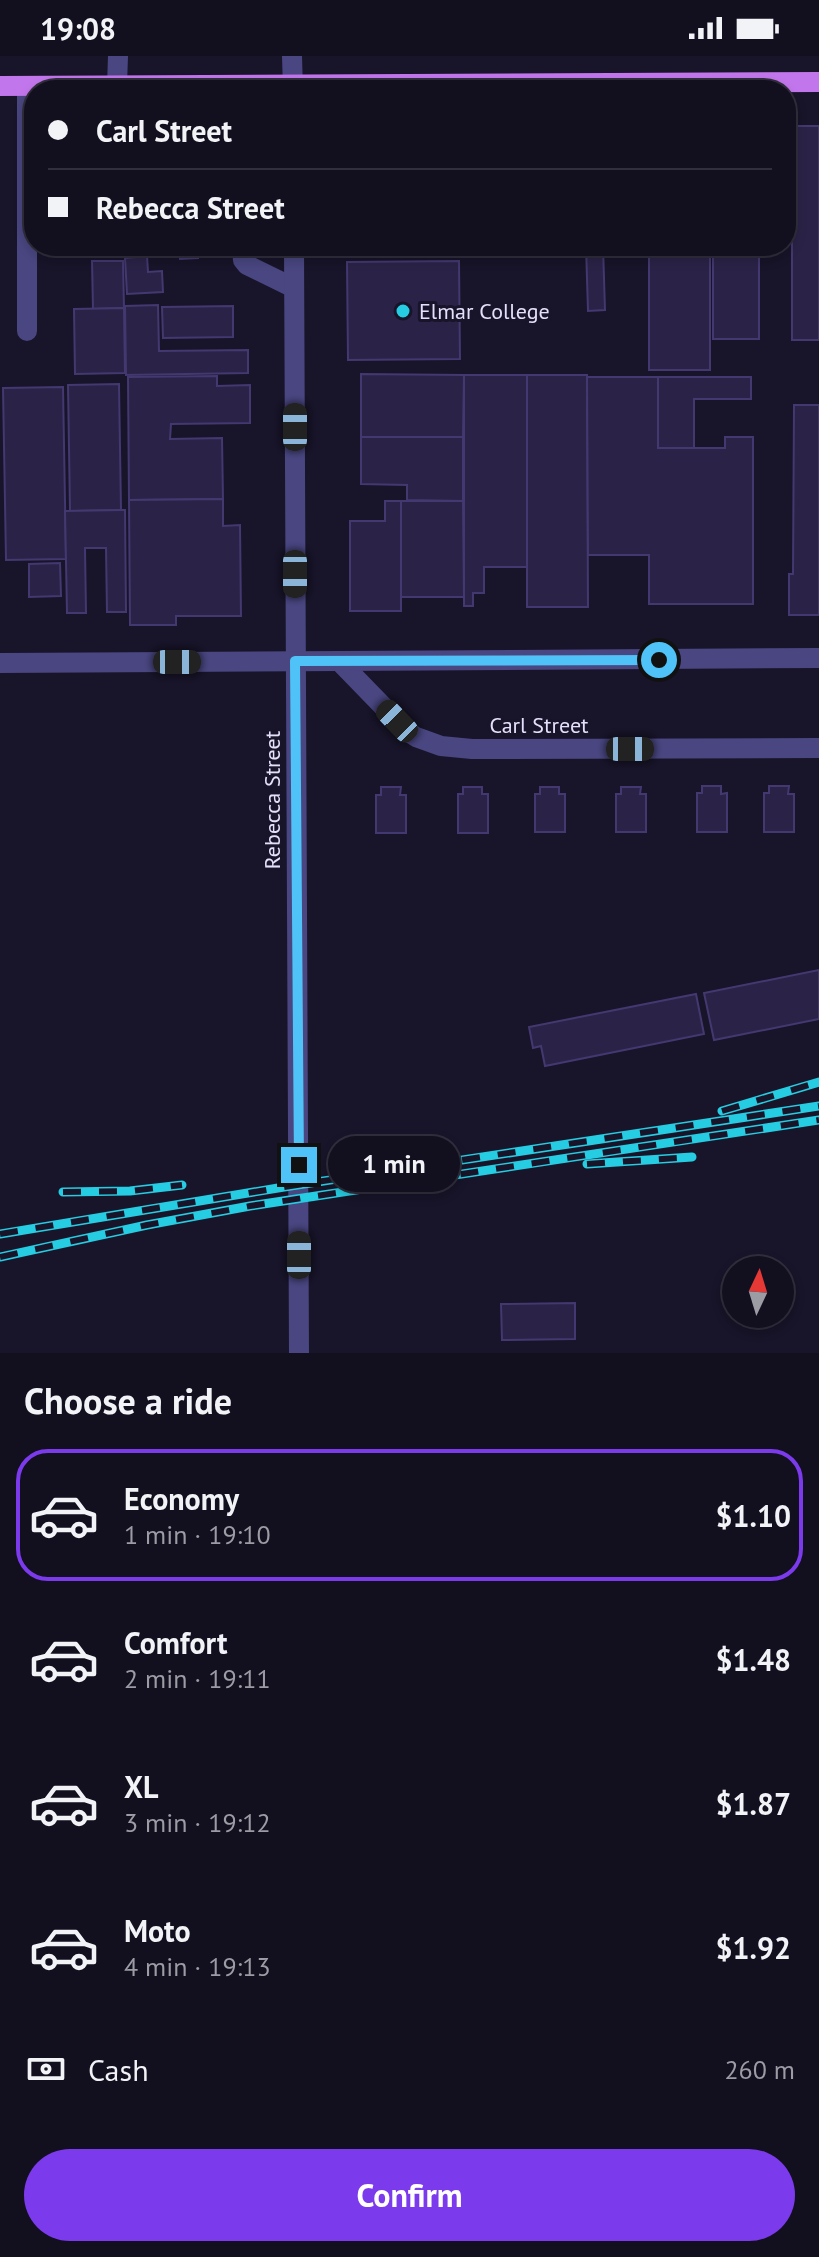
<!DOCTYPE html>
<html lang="en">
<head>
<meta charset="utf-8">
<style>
  :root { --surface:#120f1f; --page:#1f1d2c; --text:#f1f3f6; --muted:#9c9ca4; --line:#312f3d; --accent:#7c3aed }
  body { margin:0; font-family:"PT Sans",sans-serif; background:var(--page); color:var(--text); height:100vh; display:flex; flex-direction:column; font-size:30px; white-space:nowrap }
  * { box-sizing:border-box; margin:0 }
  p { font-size:26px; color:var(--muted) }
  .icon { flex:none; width:44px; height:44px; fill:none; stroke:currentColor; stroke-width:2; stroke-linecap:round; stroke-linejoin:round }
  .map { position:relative; height:1297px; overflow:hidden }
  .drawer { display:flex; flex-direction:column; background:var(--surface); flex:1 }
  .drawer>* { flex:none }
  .hud { position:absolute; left:24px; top:24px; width:772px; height:176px; border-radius:32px; box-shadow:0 4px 12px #0003,0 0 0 2px var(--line); display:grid; align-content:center; height:176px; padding:0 24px; background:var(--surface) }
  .needle { width:52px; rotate:4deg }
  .fabs { position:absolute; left:722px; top:1200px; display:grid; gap:16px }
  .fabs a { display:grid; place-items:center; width:72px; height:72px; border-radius:50%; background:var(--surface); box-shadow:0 4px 12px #0003,0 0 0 2px var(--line); font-size:40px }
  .end { position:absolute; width:36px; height:36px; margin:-18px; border:10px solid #4fc3f7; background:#111; box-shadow:0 0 0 4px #111 }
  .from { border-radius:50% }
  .bubble { position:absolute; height:56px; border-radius:28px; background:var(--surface); box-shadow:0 4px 12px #0003,0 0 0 2px var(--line); font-size:26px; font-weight:600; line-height:56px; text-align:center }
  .car { position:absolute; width:24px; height:48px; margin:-24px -12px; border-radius:10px; box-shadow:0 0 6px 2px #0007; background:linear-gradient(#222 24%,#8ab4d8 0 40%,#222 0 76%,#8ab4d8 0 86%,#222 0) }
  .hud b { display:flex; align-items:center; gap:28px; height:76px; font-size:30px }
  .hud b+b { border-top:2px solid var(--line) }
  .hud i { width:20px; height:20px; background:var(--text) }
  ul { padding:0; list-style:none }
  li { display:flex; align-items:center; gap:24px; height:132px; margin:0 16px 12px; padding:0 8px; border:4px solid transparent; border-radius:32px }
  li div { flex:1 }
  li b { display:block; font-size:30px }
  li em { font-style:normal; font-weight:600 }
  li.on { border-color:var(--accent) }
  li>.icon { width:72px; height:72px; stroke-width:1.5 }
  h2 { padding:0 24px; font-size:36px; line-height:96px }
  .pay { display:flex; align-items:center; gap:20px; height:88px; padding:0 24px; font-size:30px }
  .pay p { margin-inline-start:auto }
  .action { display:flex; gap:16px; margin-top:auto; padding:16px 24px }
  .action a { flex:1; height:92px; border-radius:48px; background:var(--accent); color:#fff; font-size:32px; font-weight:600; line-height:92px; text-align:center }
  .status { display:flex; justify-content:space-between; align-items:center; height:56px; padding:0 40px; background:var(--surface); direction:ltr }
  .status svg { height:22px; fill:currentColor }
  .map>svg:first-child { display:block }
  .building { fill:#2b2347; stroke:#443870; stroke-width:2 }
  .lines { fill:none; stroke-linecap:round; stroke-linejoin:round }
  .minor { stroke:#494681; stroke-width:20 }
  .major { stroke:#c276ec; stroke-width:20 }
  .rail-casing { stroke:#25cce2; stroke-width:9 }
  .rail { stroke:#181429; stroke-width:6; stroke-dasharray:18; stroke-linecap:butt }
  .route { stroke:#4fc3f7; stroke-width:10 }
  .poi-dot { fill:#25cce2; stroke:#181429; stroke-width:3 }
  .labels { text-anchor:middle; stroke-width:6; stroke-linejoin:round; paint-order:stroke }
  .poi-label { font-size:22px; fill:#e4e0fb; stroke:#181429; text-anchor:start }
  .street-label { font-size:22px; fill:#e4e0fb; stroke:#181429 }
</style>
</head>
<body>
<div class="status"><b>19:08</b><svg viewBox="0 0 49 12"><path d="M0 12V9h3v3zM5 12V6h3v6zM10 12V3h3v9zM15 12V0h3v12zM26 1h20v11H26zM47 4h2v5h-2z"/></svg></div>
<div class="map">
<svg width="819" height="1297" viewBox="0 0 819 1297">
  <rect width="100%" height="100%" fill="#181429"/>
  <g class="building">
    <path d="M 787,70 L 819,70 L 819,284 L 792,284 L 792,145 L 787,145 Z"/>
    <rect x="126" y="190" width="27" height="9"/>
    <path d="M 180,190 L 198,190 L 198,202 L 180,203 Z"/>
    <path d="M 409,190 L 522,190 L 522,195 L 409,196 Z"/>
    <path d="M 586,190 L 603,190 L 605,254 L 588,255 Z"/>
    <rect x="649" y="190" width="61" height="124"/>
    <path d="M 741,190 L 759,190 L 759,283 L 713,283 L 713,201 L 741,200 Z"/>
    <path d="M 147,200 L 148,216 L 162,215 L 163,236 L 127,238 L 125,202 Z"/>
    <path d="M 92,205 L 123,205 L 124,252 L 93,253 Z"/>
    <path d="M 459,205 L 460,303 L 348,304 L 347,206 Z"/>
    <path d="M 158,249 L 159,295 L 248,294 L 248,317 L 126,319 L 125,250 Z"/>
    <path d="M 233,250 L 233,281 L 163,282 L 162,251 Z"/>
    <path d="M 124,252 L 125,317 L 75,318 L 74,253 Z"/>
    <path d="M 361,318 L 464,319 L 463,381 L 361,381 Z"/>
    <path d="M 464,319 L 527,319 L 527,511 L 484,511 L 484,537 L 473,537 L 473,550 L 464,550 Z"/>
    <path d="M 527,319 L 587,319 L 588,551 L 527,551 Z"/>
    <path d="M 217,320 L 217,330 L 250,329 L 250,367 L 171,368 L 170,383 L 222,382 L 223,443 L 129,444 L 128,321 Z"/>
    <path d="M 587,321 L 658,321 L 658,392 L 725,392 L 725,381 L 753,381 L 753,548 L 649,548 L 649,499 L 588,499 Z"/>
    <path d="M 658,321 L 751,321 L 751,343 L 694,343 L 694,392 L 658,392 Z"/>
    <path d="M 119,328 L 121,454 L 70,455 L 68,329 Z"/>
    <path d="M 63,331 L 66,503 L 6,504 L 3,332 Z"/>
    <path d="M 794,349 L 819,349 L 819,559 L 789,559 L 789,518 L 793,518 Z"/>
    <path d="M 361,381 L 463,381 L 463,445 L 407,444 L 407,429 L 361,428 Z"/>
    <path d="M 223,443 L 223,470 L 240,469 L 241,560 L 176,560 L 176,569 L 130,569 L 129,444 Z"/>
    <path d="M 385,445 L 401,445 L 401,555 L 350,555 L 350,465 L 385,465 Z"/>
    <path d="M 401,445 L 463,445 L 464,541 L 401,541 Z"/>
    <path d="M 121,454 L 125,454 L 126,556 L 107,556 L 106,492 L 85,492 L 86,557 L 67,557 L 65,455 Z"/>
    <path d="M 60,507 L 61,540 L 29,541 L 29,508 Z"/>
    <path d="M 702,730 L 721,730 L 721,738 L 727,737 L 727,776 L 697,776 L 697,737 L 702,737 Z"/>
    <path d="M 769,730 L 789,730 L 788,738 L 794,738 L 794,776 L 764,776 L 764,737 L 769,737 Z"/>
    <path d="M 381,731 L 401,731 L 400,739 L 406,739 L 406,777 L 376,777 L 376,739 L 381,739 Z"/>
    <path d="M 463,731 L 482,731 L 482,738 L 488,738 L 488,777 L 458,777 L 458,738 L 463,738 Z"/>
    <path d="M 540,731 L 559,731 L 559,738 L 565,738 L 565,776 L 535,776 L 535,738 L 540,738 Z"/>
    <path d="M 621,731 L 641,731 L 640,738 L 646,738 L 646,776 L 616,776 L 616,738 L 621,738 Z"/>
    <path d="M 819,914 L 819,963 L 714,984 L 704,937 Z"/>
    <path d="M 696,938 L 704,978 L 545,1010 L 541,990 L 533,992 L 529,971 Z"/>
    <path d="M 575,1247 L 575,1283 L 502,1284 L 501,1248 Z"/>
  </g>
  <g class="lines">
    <g class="minor">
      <path d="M 292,0 L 293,34"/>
      <path d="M 117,30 L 118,0"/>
      <path d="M 242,190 L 243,204 L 247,209 L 294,232"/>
      <path d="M 294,190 L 299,1297"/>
      <path d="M 27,275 L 27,30"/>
      <path d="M 340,606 L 407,675 L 416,681 L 441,690 L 472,693 L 819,692"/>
      <path d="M 0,607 L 819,602"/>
    </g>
    <path class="major" d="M 0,30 L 819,26"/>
    <defs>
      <g id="rail">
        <path d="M 722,1055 L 819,1026"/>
        <path d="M 587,1108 L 692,1101"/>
        <path d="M 63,1136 L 130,1135 L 182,1129"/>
        <path d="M 0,1178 L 284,1131 L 819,1050"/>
        <path d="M 0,1201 L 147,1169 L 250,1150 L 819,1064"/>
      </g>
    </defs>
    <use href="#rail" class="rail-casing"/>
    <use href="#rail" class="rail"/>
  </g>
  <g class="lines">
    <path class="route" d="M 299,1109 L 295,605 L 659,604"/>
  </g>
  <circle class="poi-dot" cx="403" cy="255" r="8"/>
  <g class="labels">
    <g class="poi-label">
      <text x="419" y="263">Elmar College</text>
    </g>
    <g class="street-label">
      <text x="539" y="677">Carl Street</text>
      <text transform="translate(272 744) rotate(-90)" y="8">Rebecca Street</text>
    </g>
  </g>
</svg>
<div class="fabs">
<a><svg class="needle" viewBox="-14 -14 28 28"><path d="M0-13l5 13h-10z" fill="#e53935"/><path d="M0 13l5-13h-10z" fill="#9c9ca4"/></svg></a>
</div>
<i class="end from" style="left:659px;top:604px"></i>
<i class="end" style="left:299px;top:1109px"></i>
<div class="bubble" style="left:328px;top:1080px;width:132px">1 min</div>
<i class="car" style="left:295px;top:371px;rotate:0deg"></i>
<i class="car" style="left:295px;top:518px;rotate:180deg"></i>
<i class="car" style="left:177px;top:606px;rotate:90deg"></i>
<i class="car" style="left:397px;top:665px;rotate:316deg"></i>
<i class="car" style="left:630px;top:693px;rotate:90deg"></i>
<i class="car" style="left:299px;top:1199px;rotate:0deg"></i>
<div class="hud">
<b><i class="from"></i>Carl Street</b>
<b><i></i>Rebecca Street</b>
</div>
</div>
<section class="drawer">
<h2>Choose a ride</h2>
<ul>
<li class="on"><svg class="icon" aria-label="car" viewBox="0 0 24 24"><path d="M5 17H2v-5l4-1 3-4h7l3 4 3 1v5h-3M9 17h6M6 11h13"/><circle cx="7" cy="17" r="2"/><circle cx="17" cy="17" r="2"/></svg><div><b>Economy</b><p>1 min · 19:10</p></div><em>$1.10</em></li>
<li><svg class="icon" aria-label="car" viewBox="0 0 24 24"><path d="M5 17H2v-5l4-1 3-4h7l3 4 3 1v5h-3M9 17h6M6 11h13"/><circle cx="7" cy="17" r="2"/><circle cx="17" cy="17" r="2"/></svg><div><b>Comfort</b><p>2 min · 19:11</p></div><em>$1.48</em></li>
<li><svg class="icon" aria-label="car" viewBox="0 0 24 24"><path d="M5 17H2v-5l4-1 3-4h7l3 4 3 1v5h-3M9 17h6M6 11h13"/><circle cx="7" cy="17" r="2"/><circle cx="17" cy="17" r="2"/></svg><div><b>XL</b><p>3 min · 19:12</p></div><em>$1.87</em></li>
<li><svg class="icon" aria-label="car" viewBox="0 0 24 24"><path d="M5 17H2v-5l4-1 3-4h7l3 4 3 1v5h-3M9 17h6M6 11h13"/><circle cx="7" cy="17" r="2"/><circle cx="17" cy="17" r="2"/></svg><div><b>Moto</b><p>4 min · 19:13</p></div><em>$1.92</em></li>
</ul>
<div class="pay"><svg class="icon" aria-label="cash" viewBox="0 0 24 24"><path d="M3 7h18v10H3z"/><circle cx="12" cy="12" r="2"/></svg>Cash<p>260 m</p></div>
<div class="action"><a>Confirm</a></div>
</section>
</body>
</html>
